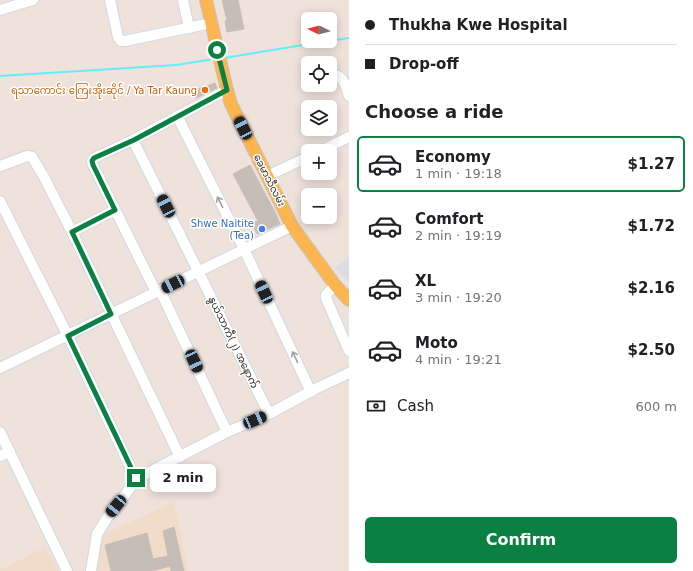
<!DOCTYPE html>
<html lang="en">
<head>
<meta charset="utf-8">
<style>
  :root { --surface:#fff; --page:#f6f6f6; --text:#202124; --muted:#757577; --line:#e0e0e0; --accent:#0b8043 }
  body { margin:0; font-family:"DejaVu Sans","Noto Sans Myanmar",sans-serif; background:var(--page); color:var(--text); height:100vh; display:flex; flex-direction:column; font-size:15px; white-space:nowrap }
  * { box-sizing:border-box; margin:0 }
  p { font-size:13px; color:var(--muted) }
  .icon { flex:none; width:22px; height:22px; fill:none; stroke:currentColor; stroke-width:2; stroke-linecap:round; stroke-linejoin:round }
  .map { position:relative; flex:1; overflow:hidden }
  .drawer { display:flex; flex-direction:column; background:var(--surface); width:344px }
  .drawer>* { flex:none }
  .guide { display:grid; align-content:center; height:88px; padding:0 16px; background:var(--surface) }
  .needle { width:26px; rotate:276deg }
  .fabs { position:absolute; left:301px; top:12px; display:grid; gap:8px }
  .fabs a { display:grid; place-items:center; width:36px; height:36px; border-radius:6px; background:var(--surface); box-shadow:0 2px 10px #0003; font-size:20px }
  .end { position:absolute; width:18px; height:18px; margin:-9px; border:5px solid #0b8043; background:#fff; box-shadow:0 0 0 2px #fff }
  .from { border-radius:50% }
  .bubble { position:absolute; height:28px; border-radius:6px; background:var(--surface); box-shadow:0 2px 10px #0003; font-size:13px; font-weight:600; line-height:28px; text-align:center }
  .car { position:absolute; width:12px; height:24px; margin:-12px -6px; border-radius:5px; box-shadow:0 0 3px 1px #0007; background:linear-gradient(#222 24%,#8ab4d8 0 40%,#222 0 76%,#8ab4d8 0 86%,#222 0) }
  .guide b { display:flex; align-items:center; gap:14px; height:38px; font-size:15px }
  .guide b+b { border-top:1px solid var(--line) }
  .guide i { width:10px; height:10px; background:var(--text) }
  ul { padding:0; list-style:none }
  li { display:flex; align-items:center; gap:12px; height:56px; margin:0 8px 6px; padding:0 8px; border:2px solid transparent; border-radius:6px }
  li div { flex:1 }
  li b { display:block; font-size:15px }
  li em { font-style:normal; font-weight:600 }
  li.on { border-color:var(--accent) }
  li>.icon { width:36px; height:36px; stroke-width:1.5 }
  h2 { padding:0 16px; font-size:18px; line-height:48px }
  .pay { display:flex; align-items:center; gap:10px; height:44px; padding:0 16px; font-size:15px }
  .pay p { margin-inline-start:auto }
  .primary-button { display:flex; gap:8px; margin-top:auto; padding:8px 16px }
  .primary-button a { flex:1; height:46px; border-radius:6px; background:var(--accent); color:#fff; font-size:16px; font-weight:600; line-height:46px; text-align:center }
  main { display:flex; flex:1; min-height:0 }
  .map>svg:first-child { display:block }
  .industrial { fill:#dddce5 }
  .education { fill:#f1dcc9 }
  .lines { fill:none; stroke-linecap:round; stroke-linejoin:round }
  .stream { stroke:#64edf9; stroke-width:2 }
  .building { fill:#c5beb7; stroke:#c9beb4 }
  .minor-casing { stroke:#d0d8e5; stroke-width:12 }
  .major-casing { stroke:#c3c3c3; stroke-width:14 }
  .minor { stroke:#fff; stroke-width:10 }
  .major { stroke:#fdb550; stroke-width:12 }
  .oneway { stroke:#9f9f9f }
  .route { stroke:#0b8043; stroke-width:5 }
  .food-dot { fill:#e8710a; stroke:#fff; stroke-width:1.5 }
  .shop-dot { fill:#3f7fe0; stroke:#fff; stroke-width:1.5 }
  .labels { text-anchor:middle; stroke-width:3; stroke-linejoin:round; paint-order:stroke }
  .food-label { font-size:10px; fill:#c56008; stroke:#fff; text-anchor:end }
  .street-label { font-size:10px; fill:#2a2a2a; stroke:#fff }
  .shop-label { font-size:10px; fill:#366cbe; stroke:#fff; text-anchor:end }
</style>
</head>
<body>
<main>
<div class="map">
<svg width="349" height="571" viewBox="0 0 349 571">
  <rect width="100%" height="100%" fill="#eee2db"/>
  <path class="industrial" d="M 349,257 L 349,282 L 335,268 Z"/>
  <g class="education">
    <path d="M 174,502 L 188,571 L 96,571 L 102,535 Z"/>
    <path d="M 45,547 L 59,571 L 0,571 L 0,570 Z"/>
  </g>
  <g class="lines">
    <g class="stream">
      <path d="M 330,41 L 349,38"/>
      <path d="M 224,58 L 328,41"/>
      <path d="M 0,76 L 176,65 L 214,59"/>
    </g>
  </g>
  <g class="building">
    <path d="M 222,0 L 238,0 L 244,29 L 227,32 L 225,21 L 227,20 Z"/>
    <path d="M 215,83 L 217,88 L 196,98 L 193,91 Z"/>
    <path d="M 250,165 L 276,214 L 280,224 L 257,234 L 252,223 L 258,221 L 233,174 Z"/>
    <path d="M 174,527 L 184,571 L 171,571 L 170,566 L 152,571 L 111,571 L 105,545 L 147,533 L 153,559 L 168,556 L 163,531 Z"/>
  </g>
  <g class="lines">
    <defs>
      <g id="minor">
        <path d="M 110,0 L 118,37 L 121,41 L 125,41 L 211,23"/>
        <path d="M 183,0 L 189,28"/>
        <path d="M 0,10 L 33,0"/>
        <path d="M 330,75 C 343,73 346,86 349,96"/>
        <path d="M 177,116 L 244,249 L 311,392"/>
        <path d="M 133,140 L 269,414"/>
        <path d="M 320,151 L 349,137"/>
        <path d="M 0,166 L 27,156 L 32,157 L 44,177 L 72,232 L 180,457"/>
        <path d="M 267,176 L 308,157"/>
        <path d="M 0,201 L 68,336 L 136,479"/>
        <path d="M 72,232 L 115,210"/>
        <path d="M 335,285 L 326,295 L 326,298 L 349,351"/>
        <path d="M 160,290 L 227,432"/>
        <path d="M 156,292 L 93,165 L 92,161 L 94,158 L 133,140 L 227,90"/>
        <path d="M 0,368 L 292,226"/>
        <path d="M 0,432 L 67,571"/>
        <path d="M 0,456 L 10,452"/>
        <path d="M 91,571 L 97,534 L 107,518 L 125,495 L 136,479 L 227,432 L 269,414 L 315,389 L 349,373"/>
      </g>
      <path id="major" d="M 206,0 L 227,90 L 231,104 L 292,226 L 335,285 L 349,300"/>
    </defs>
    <use href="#minor" class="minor-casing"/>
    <use href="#major" class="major-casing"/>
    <use href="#minor" class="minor"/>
    <use href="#major" class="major"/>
  </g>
  <defs><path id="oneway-shaft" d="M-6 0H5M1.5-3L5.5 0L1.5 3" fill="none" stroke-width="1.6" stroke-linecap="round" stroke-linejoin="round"/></defs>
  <g class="oneway">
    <use href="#oneway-shaft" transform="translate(220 202) rotate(-117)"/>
    <use href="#oneway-shaft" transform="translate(295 357) rotate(-115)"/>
  </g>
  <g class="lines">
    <path class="route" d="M 136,478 L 68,336 L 111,314 L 72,232 L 115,210 L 93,165 L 92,161 L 94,158 L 134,140 L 227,90 L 217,50"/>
  </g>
  <circle class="food-dot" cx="205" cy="90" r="4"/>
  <circle class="shop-dot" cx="262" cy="229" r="4"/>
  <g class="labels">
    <g class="food-label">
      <text x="197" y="94">ရသာကောင်း ကြေးအိုးဆိုင် / Ya Tar Kaung</text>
    </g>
    <g class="street-label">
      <text transform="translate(270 180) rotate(63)" y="4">ခေမာသီလမ်း</text>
      <text transform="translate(234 342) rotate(64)" y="4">နွယ်သာကီ(၂) အနောက်</text>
    </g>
    <g class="shop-label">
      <text x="254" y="227">Shwe Naitite<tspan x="254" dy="12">(Tea)</tspan></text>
    </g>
  </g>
</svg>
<div class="fabs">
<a><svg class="needle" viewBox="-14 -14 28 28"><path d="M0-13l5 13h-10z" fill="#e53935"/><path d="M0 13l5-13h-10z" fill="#757577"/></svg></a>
<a><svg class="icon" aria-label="locate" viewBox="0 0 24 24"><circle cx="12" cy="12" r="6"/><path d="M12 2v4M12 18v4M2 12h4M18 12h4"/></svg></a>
<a><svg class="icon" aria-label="layers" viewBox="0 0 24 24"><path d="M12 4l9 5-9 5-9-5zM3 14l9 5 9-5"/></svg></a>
<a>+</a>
<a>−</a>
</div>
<i class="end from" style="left:217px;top:50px"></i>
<i class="end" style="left:136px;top:478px"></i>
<div class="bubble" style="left:150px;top:464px;width:66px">2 min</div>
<i class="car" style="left:243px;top:128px;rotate:333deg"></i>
<i class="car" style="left:166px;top:206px;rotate:333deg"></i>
<i class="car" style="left:173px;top:284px;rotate:244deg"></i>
<i class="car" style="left:264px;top:292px;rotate:335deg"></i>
<i class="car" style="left:194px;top:361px;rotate:155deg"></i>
<i class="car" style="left:255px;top:420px;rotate:67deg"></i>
<i class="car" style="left:116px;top:506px;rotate:219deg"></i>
</div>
<section class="drawer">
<div class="guide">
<b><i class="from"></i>Thukha Kwe Hospital</b>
<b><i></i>Drop-off</b>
</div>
<h2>Choose a ride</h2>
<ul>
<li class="on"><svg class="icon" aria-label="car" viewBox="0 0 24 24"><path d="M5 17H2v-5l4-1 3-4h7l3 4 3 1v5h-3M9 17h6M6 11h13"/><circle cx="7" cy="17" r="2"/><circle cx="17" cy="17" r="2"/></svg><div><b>Economy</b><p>1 min · 19:18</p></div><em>$1.27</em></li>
<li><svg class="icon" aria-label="car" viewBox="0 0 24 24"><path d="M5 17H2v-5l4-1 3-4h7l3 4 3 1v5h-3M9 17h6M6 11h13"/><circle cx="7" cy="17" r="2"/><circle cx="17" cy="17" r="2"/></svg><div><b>Comfort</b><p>2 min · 19:19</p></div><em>$1.72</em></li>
<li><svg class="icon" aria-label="car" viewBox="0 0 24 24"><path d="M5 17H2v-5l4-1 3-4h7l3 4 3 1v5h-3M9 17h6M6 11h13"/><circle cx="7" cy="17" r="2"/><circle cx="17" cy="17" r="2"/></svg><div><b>XL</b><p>3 min · 19:20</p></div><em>$2.16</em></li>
<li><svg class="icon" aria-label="car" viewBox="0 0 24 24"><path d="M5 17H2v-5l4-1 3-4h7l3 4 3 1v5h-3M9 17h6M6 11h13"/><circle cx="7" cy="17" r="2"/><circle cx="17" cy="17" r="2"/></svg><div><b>Moto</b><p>4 min · 19:21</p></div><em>$2.50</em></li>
</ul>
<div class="pay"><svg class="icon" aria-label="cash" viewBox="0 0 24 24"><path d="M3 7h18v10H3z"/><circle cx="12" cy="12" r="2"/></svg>Cash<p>600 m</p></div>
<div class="primary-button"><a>Confirm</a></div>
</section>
</main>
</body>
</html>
